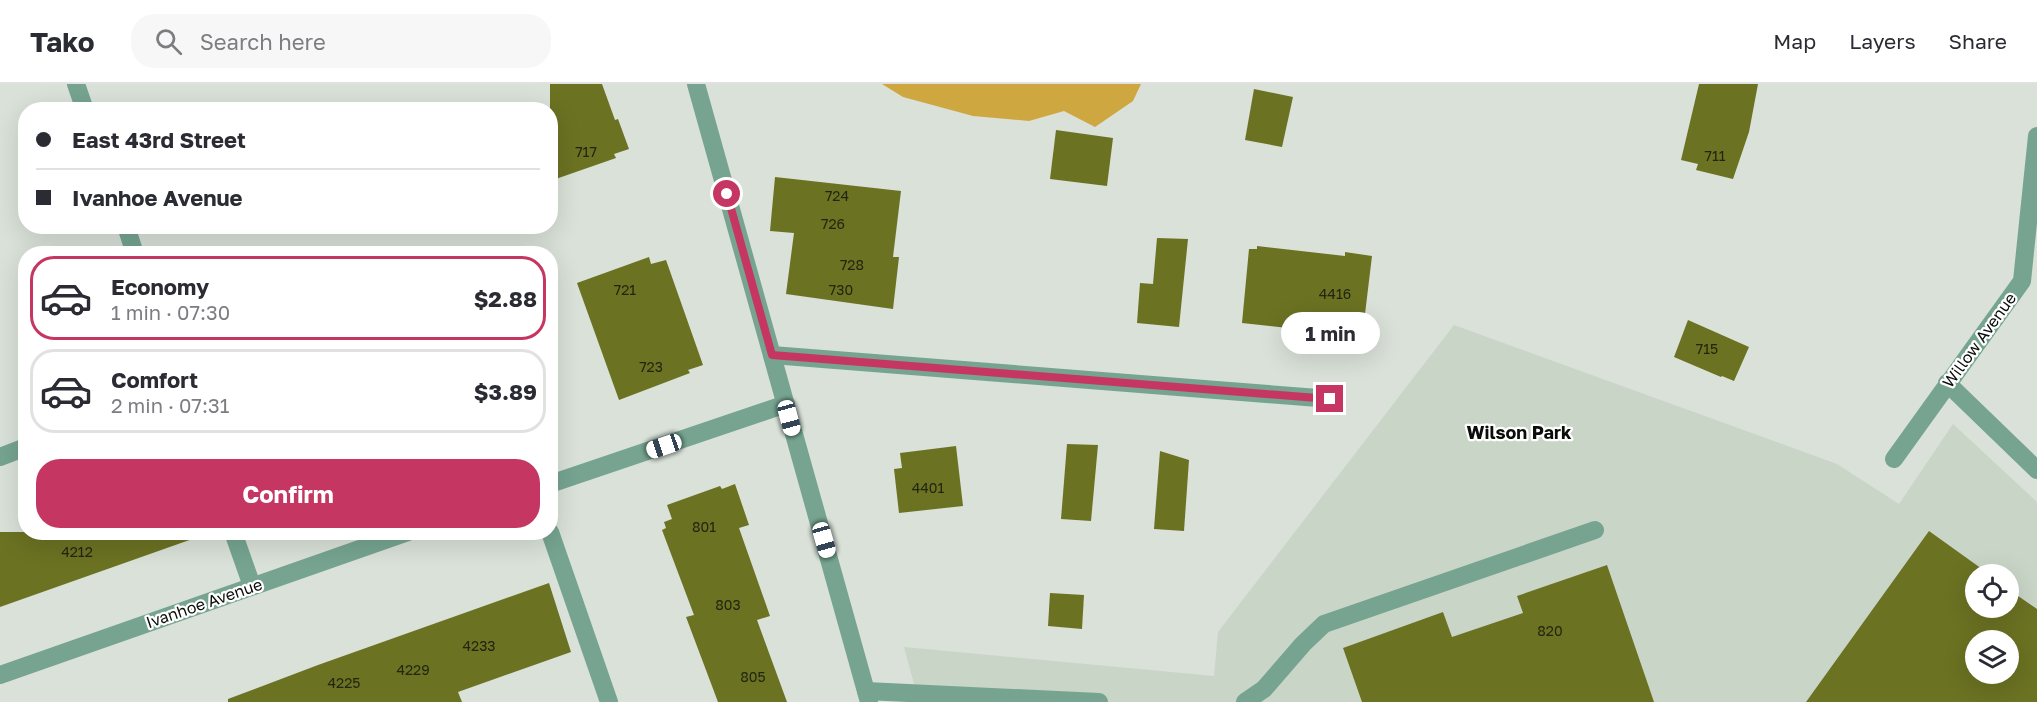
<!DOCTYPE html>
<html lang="en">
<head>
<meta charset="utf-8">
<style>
  :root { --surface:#fff; --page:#f7f7f7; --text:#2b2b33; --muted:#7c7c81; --line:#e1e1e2; --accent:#c53762 }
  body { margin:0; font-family:"Golos Text",sans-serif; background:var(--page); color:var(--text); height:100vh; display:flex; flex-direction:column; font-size:22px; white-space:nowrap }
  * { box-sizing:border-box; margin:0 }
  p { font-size:20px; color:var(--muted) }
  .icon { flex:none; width:33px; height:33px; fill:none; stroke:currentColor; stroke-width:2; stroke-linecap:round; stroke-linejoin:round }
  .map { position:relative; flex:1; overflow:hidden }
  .sheet { position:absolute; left:18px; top:162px; width:540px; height:294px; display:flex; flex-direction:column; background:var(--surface); border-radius:24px; box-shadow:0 6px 24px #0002 }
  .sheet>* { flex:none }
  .banner { position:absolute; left:18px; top:18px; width:540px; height:132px; border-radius:24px; box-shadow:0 6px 24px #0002; display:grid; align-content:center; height:132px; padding:0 18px; background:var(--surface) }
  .controls { position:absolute; left:1965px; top:480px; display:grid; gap:12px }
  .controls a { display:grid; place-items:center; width:54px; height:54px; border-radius:50%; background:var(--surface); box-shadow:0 6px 24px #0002; font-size:30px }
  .end { position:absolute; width:27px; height:27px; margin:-14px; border:8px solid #c53762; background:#fff; box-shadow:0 0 0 3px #fff }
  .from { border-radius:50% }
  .bubble { position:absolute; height:42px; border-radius:21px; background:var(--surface); box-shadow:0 6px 24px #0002; font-size:20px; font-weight:700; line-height:42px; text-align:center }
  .car { position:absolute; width:18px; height:36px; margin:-18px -9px; border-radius:8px; box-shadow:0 0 4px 2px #0007; background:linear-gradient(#fff 24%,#345 0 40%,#fff 0 76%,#345 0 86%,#fff 0) }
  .banner b { display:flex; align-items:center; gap:21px; height:57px; font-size:22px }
  .banner b+b { border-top:2px solid var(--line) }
  .banner i { width:15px; height:15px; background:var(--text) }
  ul { padding:10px 0 0; list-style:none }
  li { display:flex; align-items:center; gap:18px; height:84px; margin:0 12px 9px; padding:0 6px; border:3px solid var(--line); border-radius:24px }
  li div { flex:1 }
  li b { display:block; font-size:22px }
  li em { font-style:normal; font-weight:700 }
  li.selected { border-color:var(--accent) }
  li>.icon { width:54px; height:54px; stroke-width:1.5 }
  .button { display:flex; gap:12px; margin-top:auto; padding:12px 18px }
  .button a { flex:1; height:69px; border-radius:24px; background:var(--accent); color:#fff; font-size:24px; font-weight:700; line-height:69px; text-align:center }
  header { display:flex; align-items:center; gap:36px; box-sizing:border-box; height:84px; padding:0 30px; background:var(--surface); border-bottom:2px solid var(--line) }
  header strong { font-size:28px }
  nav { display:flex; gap:33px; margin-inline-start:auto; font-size:21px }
  .search { width:420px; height:54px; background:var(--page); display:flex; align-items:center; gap:15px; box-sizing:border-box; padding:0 21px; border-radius:24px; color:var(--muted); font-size:22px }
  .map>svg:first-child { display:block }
  .built { fill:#c9d5c7; fill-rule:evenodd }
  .forest { fill:#cfa740 }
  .building { fill:#6b7222; fill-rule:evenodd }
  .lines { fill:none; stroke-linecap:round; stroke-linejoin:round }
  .service { stroke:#76a491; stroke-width:18 }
  .minor { stroke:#76a491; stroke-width:18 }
  .route { stroke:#c53762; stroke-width:8 }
  .labels { text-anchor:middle; stroke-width:4.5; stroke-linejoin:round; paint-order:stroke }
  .number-label { font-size:14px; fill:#222610 }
  .street-label { font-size:16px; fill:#0a0d0a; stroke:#fff }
  .neighbourhood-label { font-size:18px; font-weight:bold; fill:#0a0d0a; stroke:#fff }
</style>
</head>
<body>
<header>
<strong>Tako</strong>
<div class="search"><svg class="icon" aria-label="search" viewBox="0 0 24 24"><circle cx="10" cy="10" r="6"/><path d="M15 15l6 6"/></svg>Search here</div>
<nav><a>Map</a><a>Layers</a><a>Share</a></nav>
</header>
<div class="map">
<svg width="2037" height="618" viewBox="0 0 2037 618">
  <rect width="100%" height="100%" fill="#d9e1d8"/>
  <path class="built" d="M 1454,241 L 1837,380 L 1899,420 L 1953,340 L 2037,418 L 2037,618 L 919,618 L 904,563 L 1214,592 L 1218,548 ZM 1976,490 L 2008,490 L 2008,524 L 1976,524 ZM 1976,556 L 2008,556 L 2008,590 L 1976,590 Z"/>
  <path class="forest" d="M 882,0 L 1141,0 L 1133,17 L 1095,43 L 1064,27 L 1029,37 L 973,32 L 903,13 Z"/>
  <g class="building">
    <path d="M 550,0 L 602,0 L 615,36 L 618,35 L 629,65 L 614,70 L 616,74 L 550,97 Z"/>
    <path d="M 1699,0 L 1758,0 L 1749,48 L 1733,95 L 1696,86 L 1698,80 L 1681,76 Z"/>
    <path d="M 1254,5 L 1293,13 L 1282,63 L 1245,56 Z"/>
    <path d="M 1056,46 L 1113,54 L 1107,102 L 1050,95 Z"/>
    <path d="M 775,93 L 901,107 L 893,173 L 899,173 L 893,225 L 786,210 L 794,149 L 770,147 Z"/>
    <path d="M 1157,154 L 1188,155 L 1179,243 L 1137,239 L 1140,199 L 1153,200 Z"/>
    <path d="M 1257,162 L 1345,172 L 1345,168 L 1372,172 L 1361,263 L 1330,259 L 1332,249 L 1242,239 L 1249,165 L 1257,165 Z"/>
    <path d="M 649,173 L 651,180 L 666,176 L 703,281 L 688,286 L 690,289 L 619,316 L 577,199 Z"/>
    <path d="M 1688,236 L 1749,263 L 1734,297 L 1722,292 L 1721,293 L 1674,273 Z"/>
    <path d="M 1067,360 L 1098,361 L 1091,437 L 1061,435 Z"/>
    <path d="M 956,362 L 963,422 L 899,429 L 894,385 L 902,384 L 900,369 Z"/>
    <path d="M 1160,367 L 1189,376 L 1184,447 L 1154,445 Z"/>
    <path d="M 735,400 L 749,441 L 739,444 L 770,532 L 757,536 L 787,618 L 718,618 L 686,533 L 694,531 L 662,446 L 666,444 L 664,438 L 672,435 L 667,421 L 720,402 L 722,405 Z"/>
    <path d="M 1929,447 L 1989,490 L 1976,490 L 1976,524 L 2008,524 L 2008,505 L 2037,525 L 2037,618 L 1806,618 ZM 1976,556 L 2008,556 L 2008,590 L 1976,590 Z"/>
    <path d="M 0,448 L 197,448 L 198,453 L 0,523 Z"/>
    <path d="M 1607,481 L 1654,618 L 1362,618 L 1343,564 L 1443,528 L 1452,553 L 1523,529 L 1517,512 Z"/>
    <path d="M 549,499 L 571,568 L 458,608 L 462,618 L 228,618 L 228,615 L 318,581 Z"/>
    <path d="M 1050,509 L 1084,511 L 1082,545 L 1048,542 Z"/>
  </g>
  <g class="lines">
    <g class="service">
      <path d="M 1947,299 L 2037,386"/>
      <path d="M 0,373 L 26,363"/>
      <path d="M 550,448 L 609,618"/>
      <path d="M 866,607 L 1099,618"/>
      <path d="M 1245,618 L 1264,605 L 1303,560 L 1324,540 L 1595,446"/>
    </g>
    <g class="minor">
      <path d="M 76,0 L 85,26"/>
      <path d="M 696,0 L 869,618"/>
      <path d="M 126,142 L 135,170"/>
      <path d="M 772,271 L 1331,315"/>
      <path d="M 1894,375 L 2022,197 L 2037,52"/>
      <path d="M 550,400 L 786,320"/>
      <path d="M 233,448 L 252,502"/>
      <path d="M 0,591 L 408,448"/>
    </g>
  </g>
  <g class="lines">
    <path class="route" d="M 727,110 L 772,271 L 1330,315"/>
  </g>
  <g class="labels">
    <g class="number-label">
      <text x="586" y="73">717</text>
      <text x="1715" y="77">711</text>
      <text x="837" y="117">724</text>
      <text x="833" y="145">726</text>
      <text x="852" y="186">728</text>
      <text x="625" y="211">721</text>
      <text x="841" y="211">730</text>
      <text x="1335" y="215">4416</text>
      <text x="1707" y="270">715</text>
      <text x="651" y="288">723</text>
      <text x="928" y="409">4401</text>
      <text x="704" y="448">801</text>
      <text x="77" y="473">4212</text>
      <text x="728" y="526">803</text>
      <text x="1550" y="552">820</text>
      <text x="479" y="567">4233</text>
      <text x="413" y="591">4229</text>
      <text x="753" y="598">805</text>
      <text x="344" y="604">4225</text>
    </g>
    <g class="street-label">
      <text transform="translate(1979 256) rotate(-54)" y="6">Willow Avenue</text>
      <text transform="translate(204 519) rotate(-19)" y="6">Ivanhoe Avenue</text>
    </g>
    <g class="neighbourhood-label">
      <text x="1519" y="355">Wilson Park</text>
    </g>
  </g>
</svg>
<div class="controls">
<a><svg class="icon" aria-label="locate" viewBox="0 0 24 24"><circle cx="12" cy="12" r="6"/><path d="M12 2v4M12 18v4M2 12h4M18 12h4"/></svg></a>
<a><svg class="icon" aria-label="layers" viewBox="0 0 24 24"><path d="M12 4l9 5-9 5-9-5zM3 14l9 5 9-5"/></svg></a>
</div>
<i class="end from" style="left:727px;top:110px"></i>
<i class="end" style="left:1330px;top:315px"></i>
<div class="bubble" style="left:1281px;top:228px;width:99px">1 min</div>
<i class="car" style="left:789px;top:334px;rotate:165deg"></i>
<i class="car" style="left:664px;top:362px;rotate:251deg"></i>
<i class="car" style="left:824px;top:456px;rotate:164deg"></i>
<div class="banner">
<b><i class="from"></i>East 43rd Street</b>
<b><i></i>Ivanhoe Avenue</b>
</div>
<section class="sheet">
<ul>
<li class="selected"><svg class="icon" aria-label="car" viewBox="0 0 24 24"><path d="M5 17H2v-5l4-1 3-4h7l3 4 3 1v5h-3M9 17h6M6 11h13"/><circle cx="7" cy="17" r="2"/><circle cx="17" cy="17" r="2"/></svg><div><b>Economy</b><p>1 min · 07:30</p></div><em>$2.88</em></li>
<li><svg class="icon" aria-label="car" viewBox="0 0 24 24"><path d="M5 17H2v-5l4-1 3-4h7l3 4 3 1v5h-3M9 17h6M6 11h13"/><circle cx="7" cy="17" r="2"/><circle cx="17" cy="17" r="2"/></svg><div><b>Comfort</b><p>2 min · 07:31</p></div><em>$3.89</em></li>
</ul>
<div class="button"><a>Confirm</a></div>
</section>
</div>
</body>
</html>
